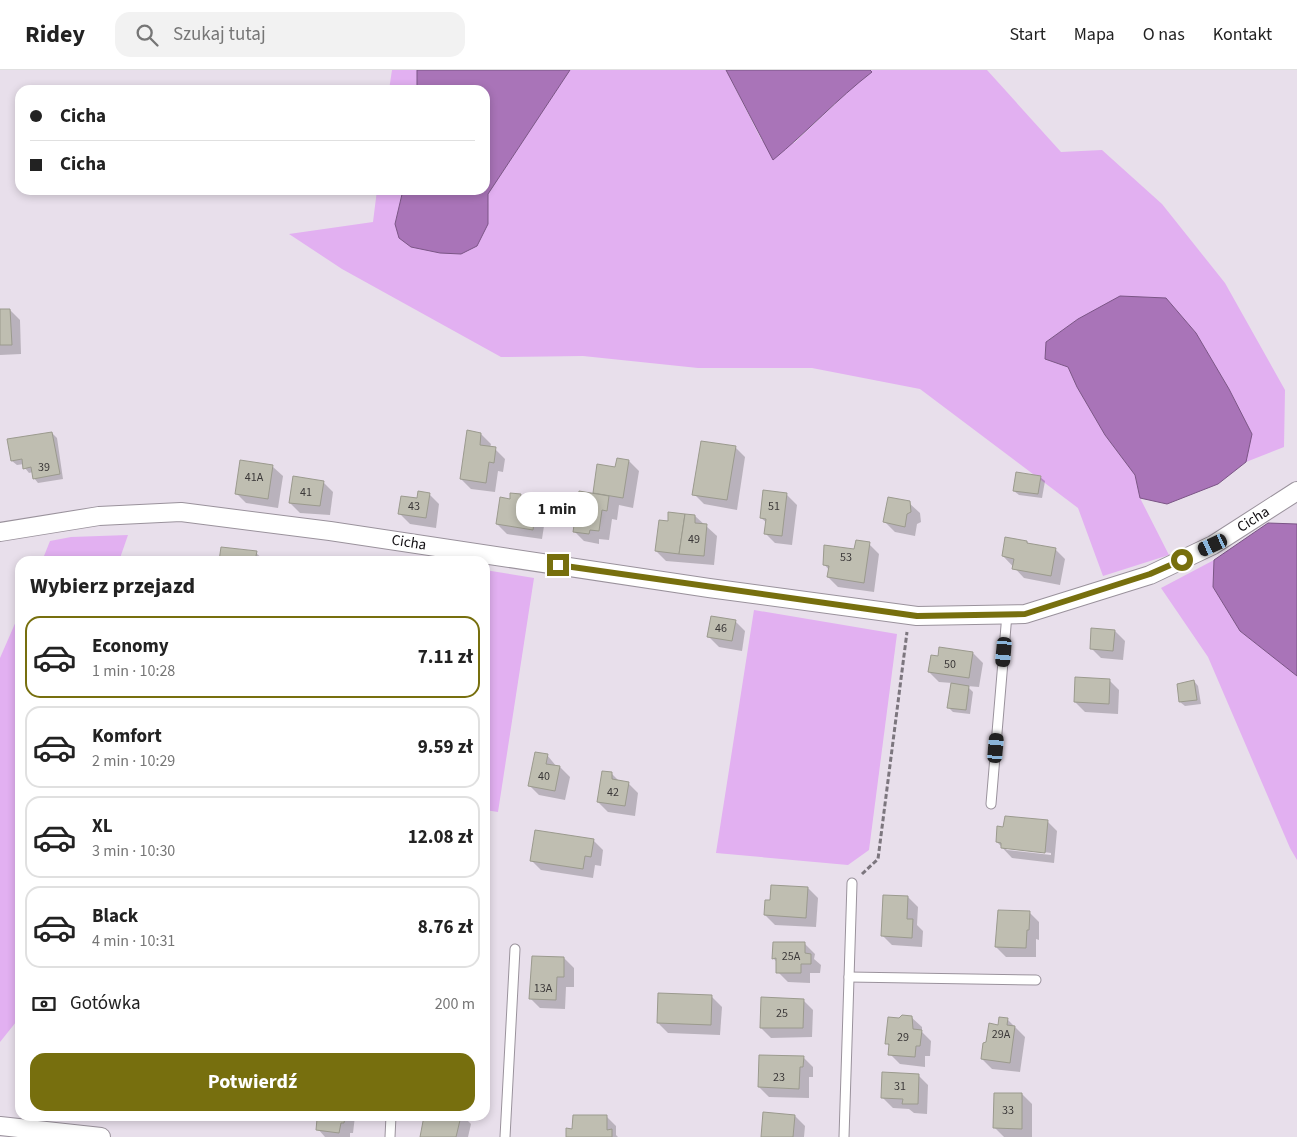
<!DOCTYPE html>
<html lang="pl">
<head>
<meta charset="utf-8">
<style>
  :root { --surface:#fff; --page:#f2f2f2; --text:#222; --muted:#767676; --line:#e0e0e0; --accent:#776f0e }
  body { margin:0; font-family:"Source Sans 3",sans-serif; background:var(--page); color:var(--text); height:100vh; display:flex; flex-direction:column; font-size:19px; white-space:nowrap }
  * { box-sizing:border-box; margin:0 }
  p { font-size:16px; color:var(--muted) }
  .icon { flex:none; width:28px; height:28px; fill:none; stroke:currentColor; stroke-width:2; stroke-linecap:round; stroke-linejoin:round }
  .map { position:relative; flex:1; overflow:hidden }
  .details { position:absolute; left:15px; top:486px; width:475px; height:565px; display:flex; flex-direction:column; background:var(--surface); border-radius:15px; box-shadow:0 2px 8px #0003 }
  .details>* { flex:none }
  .banner { position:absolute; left:15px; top:15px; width:475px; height:110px; border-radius:15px; box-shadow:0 2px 8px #0003; display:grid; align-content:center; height:110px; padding:0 15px; background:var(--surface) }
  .end { position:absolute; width:22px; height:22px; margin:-11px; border:6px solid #776f0e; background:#fff; box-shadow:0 0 0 2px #fff }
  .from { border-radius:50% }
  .bubble { position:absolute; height:35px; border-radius:15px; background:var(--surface); box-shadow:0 2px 8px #0003; font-size:16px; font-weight:700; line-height:35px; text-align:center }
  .car { position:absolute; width:15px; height:30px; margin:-15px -8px; border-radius:6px; box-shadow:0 0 4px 1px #0007; background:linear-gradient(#222 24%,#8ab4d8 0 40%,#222 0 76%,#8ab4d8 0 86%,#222 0) }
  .banner b { display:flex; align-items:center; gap:18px; height:48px; font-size:19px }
  .banner b+b { border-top:1px solid var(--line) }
  .banner i { width:12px; height:12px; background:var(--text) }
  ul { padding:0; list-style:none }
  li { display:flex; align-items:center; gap:15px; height:82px; margin:0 10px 8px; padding:0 5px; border:2px solid var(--line); border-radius:15px }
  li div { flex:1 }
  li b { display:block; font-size:19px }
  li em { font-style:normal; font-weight:700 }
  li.active { border-color:var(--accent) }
  li>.icon { width:45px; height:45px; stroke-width:1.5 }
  h2 { padding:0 15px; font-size:22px; line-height:60px }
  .pay { display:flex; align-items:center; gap:12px; height:55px; padding:0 15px; font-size:19px }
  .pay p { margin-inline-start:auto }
  .primary-button { display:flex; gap:10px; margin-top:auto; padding:10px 15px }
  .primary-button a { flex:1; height:58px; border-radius:15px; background:var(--accent); color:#fff; font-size:20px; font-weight:700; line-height:58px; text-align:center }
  header { display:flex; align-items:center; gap:30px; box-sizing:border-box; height:70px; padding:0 25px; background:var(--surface); border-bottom:1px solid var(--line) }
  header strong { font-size:24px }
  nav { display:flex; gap:28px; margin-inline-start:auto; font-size:18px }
  .search { width:350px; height:45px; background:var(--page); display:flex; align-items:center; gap:12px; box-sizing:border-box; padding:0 18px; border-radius:15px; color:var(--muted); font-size:19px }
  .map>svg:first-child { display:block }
  .green { fill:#e2b0f1 }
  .water { fill:#a974b8; stroke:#7b5586 }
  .shadow { fill:#0003; fill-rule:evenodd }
  .building { fill:#bfbeb1; stroke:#9b9a8e }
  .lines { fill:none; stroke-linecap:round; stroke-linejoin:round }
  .lane-casing { stroke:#9a929c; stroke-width:11 }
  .street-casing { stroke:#9a929c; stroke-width:20 }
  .path { stroke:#7c767e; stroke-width:3; stroke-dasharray:5 2.5; stroke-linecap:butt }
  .lane { stroke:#fff; stroke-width:9 }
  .street { stroke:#fff; stroke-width:18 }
  .route { stroke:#776f0e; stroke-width:6 }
  .labels { text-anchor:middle; stroke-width:5; stroke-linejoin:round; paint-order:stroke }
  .number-label { font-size:12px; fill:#3c3939 }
  .street-label { font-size:15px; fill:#100d11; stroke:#fff }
</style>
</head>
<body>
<header>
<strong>Ridey</strong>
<div class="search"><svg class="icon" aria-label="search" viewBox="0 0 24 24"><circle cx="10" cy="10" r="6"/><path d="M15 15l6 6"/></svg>Szukaj tutaj</div>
<nav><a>Start</a><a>Mapa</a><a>O nas</a><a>Kontakt</a></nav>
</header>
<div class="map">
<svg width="1297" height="1067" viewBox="0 0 1297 1067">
  <rect width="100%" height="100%" fill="#e8dfeb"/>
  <g class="green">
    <path d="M 392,0 L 417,0 L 417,20 L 389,20 Z"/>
    <path d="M 570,0 L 726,0 L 762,71 L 794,73 L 853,17 L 871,3 L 870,0 L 987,0 L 1061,82 L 1102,80 L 1162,134 L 1225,213 L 1285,320 L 1284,377 L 1246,392 L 1252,364 L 1229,319 L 1196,263 L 1166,228 L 1078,249 L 1046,272 L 1045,289 L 1068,297 L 1077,317 L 1105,365 L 1135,405 L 1140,428 L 1169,485 L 1103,506 L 1078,438 L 920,319 L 812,298 L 698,298 L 583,286 L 501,287 L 342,199 L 289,164 L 373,152 L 377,120 L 403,120 L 395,154 L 488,154 L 488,124 Z"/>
    <path d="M 128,465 L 119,491 L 42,491 L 50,471 L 71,467 Z"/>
    <path d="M 1214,490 L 1213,517 L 1240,561 L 1297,606 L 1297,790 L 1290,778 L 1208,587 L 1161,518 Z"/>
    <path d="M 485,500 L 534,508 L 498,742 L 485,740 Z"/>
    <path d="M 754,540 L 897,564 L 869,780 L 848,795 L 716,783 Z"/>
    <path d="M 20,542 L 20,759 L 16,773 L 20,795 L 20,947 L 0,972 L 0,588 Z"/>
  </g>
  <g class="water">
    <path d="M 417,0 L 570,0 L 488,124 L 488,154 L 477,176 L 461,184 L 440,183 L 411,177 L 399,168 L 395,154 L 403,120 L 485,120 L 485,20 L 417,20 Z"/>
    <path d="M 726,0 L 870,0 L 872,2 C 837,29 807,62 773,90 Z"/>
    <path d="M 1120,226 L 1166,228 L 1196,263 L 1229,319 L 1252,364 L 1246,392 L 1218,414 L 1167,434 L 1140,428 L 1135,405 L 1105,365 L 1077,317 L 1068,297 L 1045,289 L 1046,272 L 1078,249 Z"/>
    <path d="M 1268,453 L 1297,454 L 1297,606 L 1240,561 L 1213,517 L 1214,490 Z"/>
  </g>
  <g class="shadow">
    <path d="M 0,240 L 10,240 L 20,250 L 21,284 L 0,285 Z"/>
    <path d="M 52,363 L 57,368 L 63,409 L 38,413 L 34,408 L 33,402 L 29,403 L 25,398 L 24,394 L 17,395 L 12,391 Z"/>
    <path d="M 481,364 L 491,374 L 490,378 L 495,379 L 505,389 L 503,402 L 498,401 L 495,422 L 471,419 L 461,409 Z"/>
    <path d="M 735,377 L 745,387 L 737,440 L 704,434 L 694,424 Z"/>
    <path d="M 629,391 L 639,401 L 633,438 L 619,435 L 617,450 L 612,449 L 609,470 L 599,469 L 599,474 L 584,471 L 574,461 L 594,425 L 598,396 L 616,398 Z"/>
    <path d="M 241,392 L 273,397 L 283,406 L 278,438 L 246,433 L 236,423 Z"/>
    <path d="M 1040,407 L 1045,411 L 1042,428 L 1019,425 L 1014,421 Z"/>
    <path d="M 323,412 L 333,422 L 330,445 L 300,443 L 290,433 Z"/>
    <path d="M 429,424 L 439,434 L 436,458 L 410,454 L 400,444 L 418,429 Z"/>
    <path d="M 520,425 L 527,432 L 536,433 L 546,443 L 542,469 L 507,464 L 497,454 L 511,430 Z"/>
    <path d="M 787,425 L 797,435 L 792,475 L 775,473 L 765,463 L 767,453 L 761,448 Z"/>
    <path d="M 909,433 L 920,443 L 921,452 L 917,454 L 915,466 L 895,462 L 885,452 Z"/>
    <path d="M 695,446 L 717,466 L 714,495 L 666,491 L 656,481 L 669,452 Z"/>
    <path d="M 1027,472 L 1030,475 L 1055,479 L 1065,489 L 1060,515 L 1024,508 L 1003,486 Z"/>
    <path d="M 869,474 L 879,484 L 874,522 L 838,517 L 828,507 L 829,500 L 824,494 Z"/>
    <path d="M 222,479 L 256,483 L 265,491 L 220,491 Z"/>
    <path d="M 735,551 L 745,561 L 742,581 L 719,577 L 709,567 Z"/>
    <path d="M 1115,561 L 1125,571 L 1123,590 L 1101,588 L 1091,578 Z"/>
    <path d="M 973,583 L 983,593 L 979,617 L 967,616 L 973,622 L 970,644 L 953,642 L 948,637 L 952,613 L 939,612 L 929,602 Z"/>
    <path d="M 1109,610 L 1119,620 L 1118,644 L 1085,642 L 1075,632 Z"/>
    <path d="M 1194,611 L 1198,616 L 1201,634 L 1185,636 L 1180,632 Z"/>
    <path d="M 547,685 L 557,697 L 560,697 L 570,707 L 565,730 L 539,725 L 529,715 Z"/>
    <path d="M 612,704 L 620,712 L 628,713 L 638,723 L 635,746 L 608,742 L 598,732 Z"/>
    <path d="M 1047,751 L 1057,761 L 1054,793 L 1012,788 L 997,772 ZM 1004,777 L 1051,783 L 1051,785 L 1007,780 Z"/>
    <path d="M 593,770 L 603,780 L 601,796 L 595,795 L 593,808 L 541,800 L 531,790 Z"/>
    <path d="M 808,818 L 818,828 L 816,857 L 775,855 L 765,845 L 771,831 Z"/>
    <path d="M 908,827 L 918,837 L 917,855 L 923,861 L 922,877 L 892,875 L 882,865 Z"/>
    <path d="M 1029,842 L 1039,852 L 1039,870 L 1036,869 L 1036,887 L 1006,887 L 996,877 Z"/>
    <path d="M 805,874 L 815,884 L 814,889 L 821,895 L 820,903 L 810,903 L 810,913 L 788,912 L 778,902 L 778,893 L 773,888 Z"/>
    <path d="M 564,888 L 574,898 L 574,917 L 566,917 L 565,939 L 540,938 L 530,928 Z"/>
    <path d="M 712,927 L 722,937 L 720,965 L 668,963 L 658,953 Z"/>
    <path d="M 803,930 L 813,940 L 812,967 L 771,968 L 761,958 Z"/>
    <path d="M 911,947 L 922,957 L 922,962 L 931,971 L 930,986 L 925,986 L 925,997 L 900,994 L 890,984 L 890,977 L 887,973 L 900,949 Z"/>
    <path d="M 1007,949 L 1025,967 L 1020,1002 L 992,999 L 982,989 L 999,956 Z"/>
    <path d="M 803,987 L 813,997 L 813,1007 L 809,1007 L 809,1028 L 769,1027 L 759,1017 Z"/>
    <path d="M 918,1005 L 928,1015 L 927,1044 L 914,1043 L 909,1039 L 893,1038 L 883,1028 Z"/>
    <path d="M 1022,1024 L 1032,1034 L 1032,1067 L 1004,1067 L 994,1057 Z"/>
    <path d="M 316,1046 L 355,1046 L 353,1063 L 350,1063 L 350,1067 L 325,1067 L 318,1059 L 318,1050 Z"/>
    <path d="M 426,1046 L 463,1046 L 471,1054 L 468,1067 L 421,1067 Z"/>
    <path d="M 606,1046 L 616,1056 L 616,1065 L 618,1067 L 567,1067 L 573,1060 Z"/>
    <path d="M 795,1046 L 805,1056 L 804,1067 L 762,1067 Z"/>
  </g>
  <g class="building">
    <path d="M 0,239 L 10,239 L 12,275 L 0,275 Z"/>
    <path d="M 467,360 L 481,363 L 480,375 L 496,377 L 494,393 L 489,392 L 486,413 L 460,409 Z"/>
    <path d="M 52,362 L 60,404 L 33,409 L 31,397 L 23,399 L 22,389 L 11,391 L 7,369 Z"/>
    <path d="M 701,371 L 736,376 L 727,430 L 692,425 Z"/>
    <path d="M 617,388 L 629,390 L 623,428 L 593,423 L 597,394 L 615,397 Z"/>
    <path d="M 240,390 L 273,395 L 268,429 L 235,424 Z"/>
    <path d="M 1016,402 L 1041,406 L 1038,424 L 1013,421 Z"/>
    <path d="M 293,406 L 324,411 L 320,436 L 289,433 Z"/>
    <path d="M 763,420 L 787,423 L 782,466 L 764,464 L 766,449 L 760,448 Z"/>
    <path d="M 418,421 L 430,423 L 426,448 L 398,444 L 401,426 L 417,428 Z"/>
    <path d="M 579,421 L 609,426 L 607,441 L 602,440 L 599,461 L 590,460 L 589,464 L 573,462 Z"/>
    <path d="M 510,423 L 521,424 L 520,430 L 537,432 L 533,460 L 496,454 L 500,427 L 510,429 Z"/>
    <path d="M 888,427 L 910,431 L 911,442 L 907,444 L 905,457 L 883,452 Z"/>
    <path d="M 668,442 L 685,444 L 679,484 L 655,481 L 659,450 L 668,451 Z"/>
    <path d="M 685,444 L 695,445 L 695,453 L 707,454 L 704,486 L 679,484 Z"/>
    <path d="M 1005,467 L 1027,471 L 1027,473 L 1056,478 L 1051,506 L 1012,499 L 1014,489 L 1002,486 Z"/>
    <path d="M 856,470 L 870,472 L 864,513 L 827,507 L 829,496 L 823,495 L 824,475 L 854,479 Z"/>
    <path d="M 221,477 L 257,481 L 255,491 L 219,491 Z"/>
    <path d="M 711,546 L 736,550 L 732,571 L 707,567 Z"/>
    <path d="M 1091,558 L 1115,560 L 1113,581 L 1090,579 Z"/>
    <path d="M 939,577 L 973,582 L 969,608 L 928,602 L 931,585 L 938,586 Z"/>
    <path d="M 1075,607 L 1110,609 L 1109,634 L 1074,632 Z"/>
    <path d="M 1194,610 L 1197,630 L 1179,632 L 1177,614 Z"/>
    <path d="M 951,613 L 969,616 L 966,640 L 947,638 Z"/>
    <path d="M 535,682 L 548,684 L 546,694 L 560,696 L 555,721 L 528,716 Z"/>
    <path d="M 602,701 L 612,702 L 612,709 L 629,712 L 625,736 L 597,732 Z"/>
    <path d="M 1005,746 L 1048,750 L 1045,783 L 1001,778 L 1001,773 L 996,772 L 997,756 L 1003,757 Z"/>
    <path d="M 535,760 L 594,769 L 591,787 L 585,786 L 583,799 L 530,791 Z"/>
    <path d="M 771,815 L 808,817 L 806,848 L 764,845 L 765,830 L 770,830 Z"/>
    <path d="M 883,825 L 908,826 L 907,849 L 913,849 L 912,868 L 881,866 Z"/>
    <path d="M 998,840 L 1030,841 L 1029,860 L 1027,860 L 1026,878 L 995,877 Z"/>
    <path d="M 773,872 L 805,872 L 805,883 L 811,884 L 811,894 L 801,894 L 801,903 L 776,903 L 776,888 L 772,889 Z"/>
    <path d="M 532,886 L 564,887 L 564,907 L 557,907 L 556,930 L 529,929 Z"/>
    <path d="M 658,923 L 712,925 L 711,955 L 657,953 Z"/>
    <path d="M 761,927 L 804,929 L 803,958 L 760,958 Z"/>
    <path d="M 902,945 L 912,946 L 913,959 L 922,960 L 920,976 L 916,976 L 915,987 L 888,985 L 889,974 L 885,974 L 888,947 L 899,948 Z"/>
    <path d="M 999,947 L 1008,948 L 1007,955 L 1015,956 L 1010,993 L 981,989 L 983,973 L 986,972 L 989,953 L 998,955 Z"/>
    <path d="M 759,985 L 804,986 L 803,997 L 800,997 L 799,1019 L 758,1017 Z"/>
    <path d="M 882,1002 L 919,1004 L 918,1034 L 902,1034 L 903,1029 L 881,1028 Z"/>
    <path d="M 994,1023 L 1022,1023 L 1022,1059 L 993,1058 Z"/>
    <path d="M 763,1042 L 795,1045 L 793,1067 L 761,1067 Z"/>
    <path d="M 573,1045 L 607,1045 L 607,1060 L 612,1059 L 612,1067 L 566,1067 L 566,1058 L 572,1059 Z"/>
    <path d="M 315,1046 L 345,1046 L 344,1053 L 341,1053 L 339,1063 L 316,1060 L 317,1049 L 315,1048 Z"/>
    <path d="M 424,1046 L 461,1046 L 456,1067 L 420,1067 Z"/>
  </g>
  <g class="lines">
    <defs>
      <g id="lane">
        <path d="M 991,734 L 1007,544"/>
        <path d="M 849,907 L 1036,910"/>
        <path d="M 390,1067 L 391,1046"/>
        <path d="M 505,1067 L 515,879"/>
        <path d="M 844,1067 L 852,813"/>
      </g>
      <g id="street">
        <path d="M 0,462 L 99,446 L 181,442 L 330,461 L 709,518 L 917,546 L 1025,544 L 1150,505 L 1213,475 L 1297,421"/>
        <path d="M 0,1056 L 101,1067"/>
      </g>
    </defs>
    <use href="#lane" class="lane-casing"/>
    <use href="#street" class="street-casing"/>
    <path class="path" d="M 862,804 L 878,789 L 907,562"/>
    <use href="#lane" class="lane"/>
    <use href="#street" class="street"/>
  </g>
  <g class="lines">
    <path class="route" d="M 558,495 L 917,546 L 1025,544 L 1150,504 L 1182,490"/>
  </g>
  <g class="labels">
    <g class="number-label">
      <text x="44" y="401">39</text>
      <text x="254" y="411">41A</text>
      <text x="306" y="426">41</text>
      <text x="414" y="440">43</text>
      <text x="774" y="440">51</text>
      <text x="694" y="473">49</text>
      <text x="846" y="491">53</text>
      <text x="721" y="562">46</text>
      <text x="950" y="598">50</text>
      <text x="544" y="710">40</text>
      <text x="613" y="726">42</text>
      <text x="791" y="890">25A</text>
      <text x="543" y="922">13A</text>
      <text x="782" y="947">25</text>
      <text x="1001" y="968">29A</text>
      <text x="903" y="971">29</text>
      <text x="779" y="1011">23</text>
      <text x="900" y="1020">31</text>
      <text x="1008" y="1044">33</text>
    </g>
    <g class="street-label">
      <text transform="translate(1253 449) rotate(-32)" y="5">Cicha</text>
      <text transform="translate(409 472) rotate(9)" y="5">Cicha</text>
    </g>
  </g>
</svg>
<i class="end from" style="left:1182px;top:490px"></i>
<i class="end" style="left:558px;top:495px"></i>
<div class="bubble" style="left:516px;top:422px;width:82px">1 min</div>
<i class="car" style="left:1213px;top:475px;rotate:245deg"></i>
<i class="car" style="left:1004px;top:582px;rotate:185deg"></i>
<i class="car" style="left:996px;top:678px;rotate:5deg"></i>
<div class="banner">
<b><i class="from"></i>Cicha</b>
<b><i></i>Cicha</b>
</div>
<section class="details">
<h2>Wybierz przejazd</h2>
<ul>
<li class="active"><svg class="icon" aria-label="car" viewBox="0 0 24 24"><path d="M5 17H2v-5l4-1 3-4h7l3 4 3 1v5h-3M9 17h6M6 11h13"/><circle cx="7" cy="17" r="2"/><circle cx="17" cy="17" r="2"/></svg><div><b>Economy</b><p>1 min · 10:28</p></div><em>7.11 zł</em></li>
<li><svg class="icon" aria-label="car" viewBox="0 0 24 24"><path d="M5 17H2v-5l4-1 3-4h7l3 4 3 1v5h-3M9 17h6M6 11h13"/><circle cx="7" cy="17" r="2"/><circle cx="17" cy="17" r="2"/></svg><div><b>Komfort</b><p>2 min · 10:29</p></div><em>9.59 zł</em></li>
<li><svg class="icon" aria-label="car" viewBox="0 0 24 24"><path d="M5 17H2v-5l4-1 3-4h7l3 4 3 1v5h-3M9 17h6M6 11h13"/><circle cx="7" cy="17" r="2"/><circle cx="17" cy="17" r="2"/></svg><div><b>XL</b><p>3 min · 10:30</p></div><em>12.08 zł</em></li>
<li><svg class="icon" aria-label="car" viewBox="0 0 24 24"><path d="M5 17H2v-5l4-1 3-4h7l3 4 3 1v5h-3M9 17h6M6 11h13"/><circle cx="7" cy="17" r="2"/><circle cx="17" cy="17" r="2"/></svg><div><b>Black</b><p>4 min · 10:31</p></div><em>8.76 zł</em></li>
</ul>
<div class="pay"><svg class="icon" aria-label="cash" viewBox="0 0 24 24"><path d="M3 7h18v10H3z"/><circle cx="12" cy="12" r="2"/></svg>Gotówka<p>200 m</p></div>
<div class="primary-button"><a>Potwierdź</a></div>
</section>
</div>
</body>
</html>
